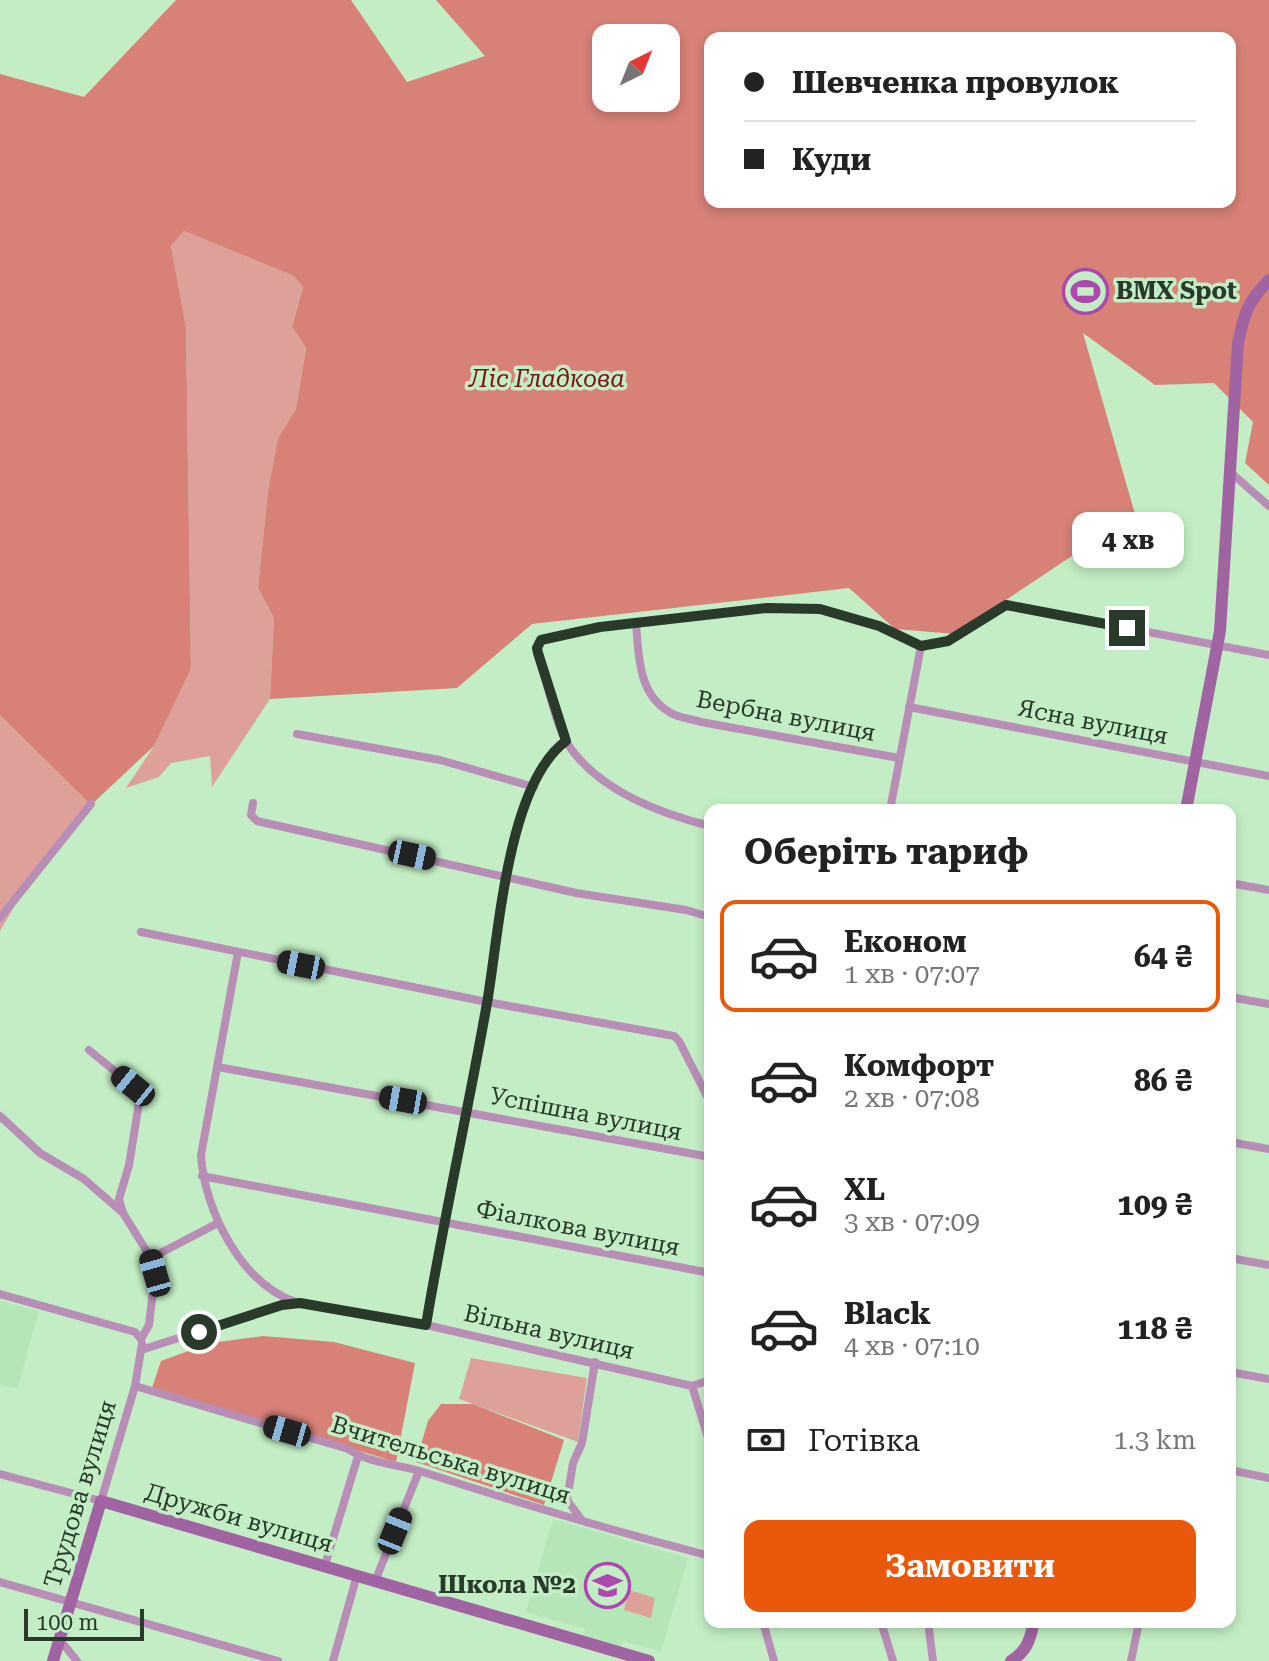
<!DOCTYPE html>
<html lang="uk">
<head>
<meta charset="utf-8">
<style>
  :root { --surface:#fff; --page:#f2f2f2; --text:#222; --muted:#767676; --line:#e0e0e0; --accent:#ea580c }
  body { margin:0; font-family:"Roboto Serif",serif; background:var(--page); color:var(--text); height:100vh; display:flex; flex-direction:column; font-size:30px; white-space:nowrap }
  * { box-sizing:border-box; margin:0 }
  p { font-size:26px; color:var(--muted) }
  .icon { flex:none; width:44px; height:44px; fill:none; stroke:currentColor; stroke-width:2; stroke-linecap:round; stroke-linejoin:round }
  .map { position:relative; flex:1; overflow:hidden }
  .panel { position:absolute; left:704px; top:804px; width:532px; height:824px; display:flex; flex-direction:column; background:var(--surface); border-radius:16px; box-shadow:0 4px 12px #0003 }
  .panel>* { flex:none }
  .hud { position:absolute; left:704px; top:32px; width:532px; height:176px; border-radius:16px; box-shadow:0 4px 12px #0003; display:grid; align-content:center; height:176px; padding:0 40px; background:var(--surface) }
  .needle { width:52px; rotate:43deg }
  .tools { position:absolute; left:592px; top:24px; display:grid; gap:16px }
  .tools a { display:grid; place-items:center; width:88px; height:88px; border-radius:16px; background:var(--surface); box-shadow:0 4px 12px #0003; font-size:40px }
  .scale { position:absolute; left:24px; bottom:20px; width:120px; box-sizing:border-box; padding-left:8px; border:4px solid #293a2a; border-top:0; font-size:22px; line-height:28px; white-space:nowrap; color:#293a2a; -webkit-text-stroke:6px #c3eec5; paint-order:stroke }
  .end { position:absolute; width:36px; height:36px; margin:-18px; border:10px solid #293a2a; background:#fff; box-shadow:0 0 0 4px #fff }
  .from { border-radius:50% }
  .bubble { position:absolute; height:56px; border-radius:16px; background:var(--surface); box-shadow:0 4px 12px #0003; font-size:26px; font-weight:700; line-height:56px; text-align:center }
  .car { position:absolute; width:24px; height:48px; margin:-24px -12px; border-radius:10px; box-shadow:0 0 6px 2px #0007; background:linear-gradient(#222 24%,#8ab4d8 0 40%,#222 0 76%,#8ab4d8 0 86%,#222 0) }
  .hud b { display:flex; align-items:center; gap:28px; height:76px; font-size:30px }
  .hud b+b { border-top:2px solid var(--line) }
  .hud i { width:20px; height:20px; background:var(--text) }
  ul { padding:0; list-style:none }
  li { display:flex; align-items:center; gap:24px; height:112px; margin:0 16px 12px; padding:0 24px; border:4px solid transparent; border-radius:16px }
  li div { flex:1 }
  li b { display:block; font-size:30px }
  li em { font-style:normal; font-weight:700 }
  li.selected { border-color:var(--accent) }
  li>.icon { width:72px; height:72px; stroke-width:1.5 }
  h2 { padding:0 40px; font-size:36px; line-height:96px }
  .pay { display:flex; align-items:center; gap:20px; height:88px; padding:0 40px; font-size:30px }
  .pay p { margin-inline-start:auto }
  .cta { display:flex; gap:16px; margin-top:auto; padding:16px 40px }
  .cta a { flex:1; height:92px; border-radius:16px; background:var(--accent); color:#fff; font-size:32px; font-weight:700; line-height:92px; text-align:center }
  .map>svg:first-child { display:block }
  .built { fill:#b4e6b8 }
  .green { fill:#dea19a }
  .forest { fill:#d88177; fill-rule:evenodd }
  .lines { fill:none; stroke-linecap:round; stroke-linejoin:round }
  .street { stroke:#b88eb7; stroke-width:8 }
  .secondary { stroke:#a164a2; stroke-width:12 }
  .route { stroke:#293a2a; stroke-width:10 }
  .labels { text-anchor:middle; stroke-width:7; stroke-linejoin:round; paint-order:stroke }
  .poi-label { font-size:24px; font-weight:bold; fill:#293a2a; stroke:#c3eec5; text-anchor:start }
  .park-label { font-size:24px; font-style:italic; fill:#7c1314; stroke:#c3eec5 }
  .street-label { font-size:24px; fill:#293a2a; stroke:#c3eec5 }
</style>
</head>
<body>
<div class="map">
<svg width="1269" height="1661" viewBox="0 0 1269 1661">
  <rect width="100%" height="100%" fill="#c3eec5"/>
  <g class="built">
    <path d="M 0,1301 L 39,1311 L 17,1389 L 0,1384 Z"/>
    <path d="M 553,1519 L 688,1558 L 661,1652 L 623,1641 L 620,1647 L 583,1636 L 585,1629 L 526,1612 Z"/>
  </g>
  <g class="green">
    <path d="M 184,231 L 294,276 L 303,287 L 292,325 L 306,348 L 296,409 L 278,440 L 268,491 L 258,588 L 274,618 L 270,699 L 212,787 L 210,756 L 171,763 L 159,777 L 126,788 L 154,746 L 191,669 L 186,327 L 171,246 Z"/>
    <path d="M 0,715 L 91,805 L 24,890 L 0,931 Z"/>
    <path d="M 471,1358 L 587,1378 L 578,1442 L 459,1399 Z"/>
    <path d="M 629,1590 L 655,1598 L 651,1618 L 624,1610 Z"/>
  </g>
  <g class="forest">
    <path d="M 176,0 L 351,0 L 407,82 L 485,56 L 436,0 L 1269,0 L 1269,485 L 1245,463 L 1253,422 L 1214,383 L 1155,385 L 1083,333 L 1135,514 L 955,634 L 895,629 L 849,588 L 532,624 L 457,688 L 270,699 L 274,618 L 258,588 L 268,491 L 278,439 L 296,409 L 306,348 L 292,326 L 303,287 L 294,276 L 184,231 L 171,246 L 186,327 L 191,669 L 154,746 L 91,805 L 0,715 L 0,74 L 84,97 ZM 606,38 L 666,38 L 666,98 L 606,98 ZM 710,38 L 1230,38 L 1230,202 L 710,202 Z"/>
    <path d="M 263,1336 L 334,1342 L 415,1363 L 396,1462 L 152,1388 L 161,1361 L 210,1343 Z"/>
    <path d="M 441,1404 L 473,1404 L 564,1440 L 544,1505 L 416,1462 L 428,1421 Z"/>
  </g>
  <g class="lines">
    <g class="street">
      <path d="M 1229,471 L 1269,506"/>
      <path d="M 636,624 C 639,657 638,695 671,713 C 680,718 692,719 701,722 L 899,758"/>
      <path d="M 909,707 L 1269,776"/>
      <path d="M 297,734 L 440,760 L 534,787"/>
      <path d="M 253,803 L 251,815 L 257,821 L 576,893 L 686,910 L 710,917"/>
      <path d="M 890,810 L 921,646"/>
      <path d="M 710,826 C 658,813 597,790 567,743 C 556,726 545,675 538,653 L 537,648 L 541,640 L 600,627 L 767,608 L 820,609 L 879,626 L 921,646 L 948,641 L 1006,605 L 1269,655"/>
      <path d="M 1230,883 L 1269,890"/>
      <path d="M 0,918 L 91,804"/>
      <path d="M 141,932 L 487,1002 L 674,1036 L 679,1041 L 710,1102"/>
      <path d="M 238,952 L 201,1155 C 204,1209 241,1284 296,1302"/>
      <path d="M 1230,997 L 1269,1004"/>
      <path d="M 89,1050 L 133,1086 L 139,1103 L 129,1165 L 119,1199 L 123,1213"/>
      <path d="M 218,1067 L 710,1157"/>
      <path d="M 0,1116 L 40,1153 L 84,1179 L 123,1213 L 151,1258 L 155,1273 L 149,1325 L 141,1339"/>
      <path d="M 1230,1142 L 1269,1149"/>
      <path d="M 202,1176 L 710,1273"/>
      <path d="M 151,1258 L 218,1223"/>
      <path d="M 1230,1258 L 1269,1265"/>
      <path d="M 0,1294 L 135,1332 L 141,1339"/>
      <path d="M 426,1325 C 444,1217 468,1111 487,1003 C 499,936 508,783 566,741"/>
      <path d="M 144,1349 L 282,1305 L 300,1303 L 426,1325 L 692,1386 L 710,1380"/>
      <path d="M 1230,1372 L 1269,1379"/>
      <path d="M 135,1386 L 348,1449 C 370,1464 398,1464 423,1472 C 518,1503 614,1531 710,1556"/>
      <path d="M 692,1386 L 710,1444"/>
      <path d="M 1230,1470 L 1269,1478"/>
      <path d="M 0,1474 L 101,1501 L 135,1386 L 142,1344"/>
      <path d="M 581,1519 L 567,1500 L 573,1463 L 582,1443 L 595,1362"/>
      <path d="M 325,1565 L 358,1456"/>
      <path d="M 376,1579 L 419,1471"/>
      <path d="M 0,1582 L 278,1661"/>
      <path d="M 763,1622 L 774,1661"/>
      <path d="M 881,1622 L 893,1661"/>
      <path d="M 928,1622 L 933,1661"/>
      <path d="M 59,1639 L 77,1661"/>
      <path d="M 333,1661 L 357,1575"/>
      <path d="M 1131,1661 L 1139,1622"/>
    </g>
    <g class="secondary">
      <path d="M 1186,810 L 1220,631 L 1238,343 C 1244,314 1248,301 1269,280"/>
      <path d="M 53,1661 L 101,1501 L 649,1661"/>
      <path d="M 1011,1661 C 1027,1651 1030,1640 1034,1622"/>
    </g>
  </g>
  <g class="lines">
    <path class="route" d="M 199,1332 L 282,1305 L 300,1303 L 426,1325 C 444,1217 468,1111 487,1003 C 499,935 507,784 566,741 L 538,653 L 537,648 L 541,640 L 600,627 L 767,608 L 820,609 L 879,626 L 921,646 L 948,641 L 1006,605 L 1127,628"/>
  </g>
  <defs>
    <symbol id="stadium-ring" viewBox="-11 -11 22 22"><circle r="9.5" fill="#c3eec5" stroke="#ac48ae" stroke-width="1.5"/><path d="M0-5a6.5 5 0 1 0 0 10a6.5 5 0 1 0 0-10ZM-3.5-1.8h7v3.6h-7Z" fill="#ac48ae"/></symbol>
    <symbol id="school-ring" viewBox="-11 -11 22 22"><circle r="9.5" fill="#c3eec5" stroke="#ac48ae" stroke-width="1.5"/><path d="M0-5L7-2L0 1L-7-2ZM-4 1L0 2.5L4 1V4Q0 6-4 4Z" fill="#ac48ae"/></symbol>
  </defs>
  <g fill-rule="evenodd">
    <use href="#stadium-ring" x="1060" y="266" width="51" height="51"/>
    <use href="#school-ring" x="582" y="1560" width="51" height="51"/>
  </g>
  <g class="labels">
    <g class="poi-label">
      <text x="1116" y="299">BMX Spot</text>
      <text x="576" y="1593" text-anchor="end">Школа №2</text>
    </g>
    <g class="park-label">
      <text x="547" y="387">Ліс Гладкова</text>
    </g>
    <g class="street-label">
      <text transform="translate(786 716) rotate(11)" y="8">Вербна вулиця</text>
      <text transform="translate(1093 722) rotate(11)" y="8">Ясна вулиця</text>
      <text transform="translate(586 1114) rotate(11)" y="8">Успішна вулиця</text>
      <text transform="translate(578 1228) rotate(11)" y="8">Фіалкова вулиця</text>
      <text transform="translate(549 1332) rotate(13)" y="8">Вільна вулиця</text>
      <text transform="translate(451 1460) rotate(17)" y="8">Вчительська вулиця</text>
      <text transform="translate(80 1494) rotate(-73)" y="8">Трудова вулиця</text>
      <text transform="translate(239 1518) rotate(16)" y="8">Дружби вулиця</text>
    </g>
  </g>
</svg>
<div class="tools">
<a><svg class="needle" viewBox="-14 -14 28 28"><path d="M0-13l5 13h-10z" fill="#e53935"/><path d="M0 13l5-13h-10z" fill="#767676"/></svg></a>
</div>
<div class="scale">100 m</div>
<i class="end from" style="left:199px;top:1332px"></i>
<i class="end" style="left:1127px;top:628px"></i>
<div class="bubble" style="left:1072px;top:512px;width:112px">4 хв</div>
<i class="car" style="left:412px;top:855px;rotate:102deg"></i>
<i class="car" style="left:301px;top:965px;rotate:281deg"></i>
<i class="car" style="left:133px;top:1086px;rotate:309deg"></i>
<i class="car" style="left:403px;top:1100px;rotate:280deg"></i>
<i class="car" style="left:155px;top:1273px;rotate:344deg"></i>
<i class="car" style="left:287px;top:1431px;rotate:286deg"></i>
<i class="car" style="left:395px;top:1531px;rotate:22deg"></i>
<div class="hud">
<b><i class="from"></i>Шевченка провулок</b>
<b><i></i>Куди</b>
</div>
<section class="panel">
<h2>Оберіть тариф</h2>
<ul>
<li class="selected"><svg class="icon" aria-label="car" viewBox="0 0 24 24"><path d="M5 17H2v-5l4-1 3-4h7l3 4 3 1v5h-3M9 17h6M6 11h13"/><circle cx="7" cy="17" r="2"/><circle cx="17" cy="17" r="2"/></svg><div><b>Економ</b><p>1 хв · 07:07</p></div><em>64 ₴</em></li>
<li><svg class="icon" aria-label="car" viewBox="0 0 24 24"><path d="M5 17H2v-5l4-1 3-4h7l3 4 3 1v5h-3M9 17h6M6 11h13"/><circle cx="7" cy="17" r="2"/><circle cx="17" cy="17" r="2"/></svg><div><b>Комфорт</b><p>2 хв · 07:08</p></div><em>86 ₴</em></li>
<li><svg class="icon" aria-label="car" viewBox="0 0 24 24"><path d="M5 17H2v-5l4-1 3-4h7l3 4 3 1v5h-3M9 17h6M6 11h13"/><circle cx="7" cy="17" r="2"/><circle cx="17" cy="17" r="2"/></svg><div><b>XL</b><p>3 хв · 07:09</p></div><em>109 ₴</em></li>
<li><svg class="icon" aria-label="car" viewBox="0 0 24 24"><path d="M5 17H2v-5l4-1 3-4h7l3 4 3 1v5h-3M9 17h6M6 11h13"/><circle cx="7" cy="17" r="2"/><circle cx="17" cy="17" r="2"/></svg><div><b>Black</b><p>4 хв · 07:10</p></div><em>118 ₴</em></li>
</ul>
<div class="pay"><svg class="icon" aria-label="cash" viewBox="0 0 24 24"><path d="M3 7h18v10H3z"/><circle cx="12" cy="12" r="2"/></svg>Готівка<p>1.3 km</p></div>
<div class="cta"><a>Замовити</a></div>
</section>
</div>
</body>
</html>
